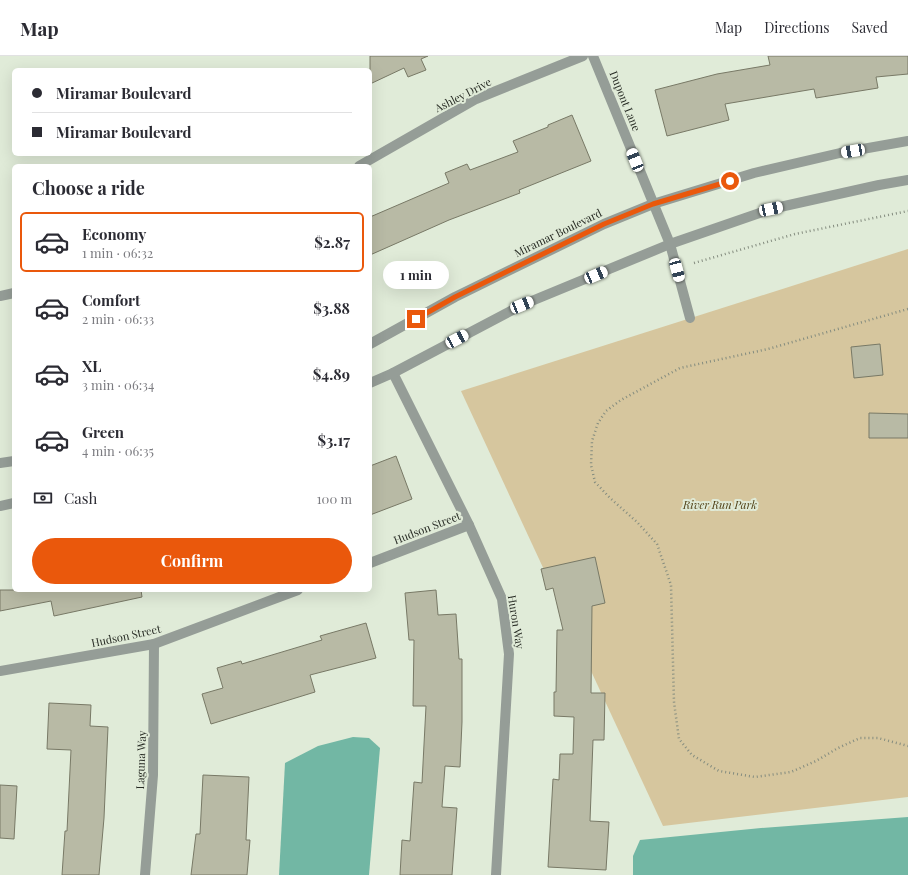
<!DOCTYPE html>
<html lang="en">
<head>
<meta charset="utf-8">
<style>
  :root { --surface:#fff; --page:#f7f7f7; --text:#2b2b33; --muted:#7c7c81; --line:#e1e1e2; --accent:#ea580c }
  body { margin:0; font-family:"Playfair Display",serif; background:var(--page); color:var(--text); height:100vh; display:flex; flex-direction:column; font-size:15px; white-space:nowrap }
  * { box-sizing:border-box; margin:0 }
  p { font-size:13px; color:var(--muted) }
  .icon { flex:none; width:22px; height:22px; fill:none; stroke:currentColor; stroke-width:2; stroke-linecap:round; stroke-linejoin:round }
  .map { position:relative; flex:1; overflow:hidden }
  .panel { position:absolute; left:12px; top:108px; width:360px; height:428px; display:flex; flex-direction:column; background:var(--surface); border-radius:6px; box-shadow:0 4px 16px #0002 }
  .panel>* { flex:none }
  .banner { position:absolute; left:12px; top:12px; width:360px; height:88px; border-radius:6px; box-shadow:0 4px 16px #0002; display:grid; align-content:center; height:88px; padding:0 20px; background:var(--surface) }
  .end { position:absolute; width:18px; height:18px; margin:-9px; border:5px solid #ea580c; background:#fff; box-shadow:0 0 0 2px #fff }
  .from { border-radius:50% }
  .bubble { position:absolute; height:28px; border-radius:14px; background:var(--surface); box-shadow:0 4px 16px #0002; font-size:13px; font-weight:700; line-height:28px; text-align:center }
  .car { position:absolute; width:12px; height:24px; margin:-12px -6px; border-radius:5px; box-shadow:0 0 3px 1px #0007; background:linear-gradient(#fff 24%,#345 0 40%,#fff 0 76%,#345 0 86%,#fff 0) }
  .banner b { display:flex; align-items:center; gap:14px; height:38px; font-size:15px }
  .banner b+b { border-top:1px solid var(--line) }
  .banner i { width:10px; height:10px; background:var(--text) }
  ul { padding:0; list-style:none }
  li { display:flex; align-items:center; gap:12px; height:60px; margin:0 8px 6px; padding:0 12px; border:2px solid transparent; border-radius:6px }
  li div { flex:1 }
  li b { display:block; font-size:15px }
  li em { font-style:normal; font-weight:700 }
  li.selected { border-color:var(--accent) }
  li>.icon { width:36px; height:36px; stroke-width:1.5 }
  h2 { padding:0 20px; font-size:18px; line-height:48px }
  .pay { display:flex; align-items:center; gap:10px; height:44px; padding:0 20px; font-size:15px }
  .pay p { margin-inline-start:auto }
  .primary-button { display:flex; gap:8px; margin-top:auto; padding:8px 20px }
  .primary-button a { flex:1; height:46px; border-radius:24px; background:var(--accent); color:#fff; font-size:16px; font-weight:700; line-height:46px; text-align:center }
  header { display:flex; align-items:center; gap:24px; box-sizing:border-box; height:56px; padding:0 20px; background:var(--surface); border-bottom:1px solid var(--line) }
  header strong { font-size:19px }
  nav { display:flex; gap:22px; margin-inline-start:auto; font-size:14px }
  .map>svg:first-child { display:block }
  .green { fill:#d6c69e }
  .water { fill:#72b7a4 }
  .building { fill:#b8baa5; stroke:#787966 }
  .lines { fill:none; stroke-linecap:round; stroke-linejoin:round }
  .path { stroke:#848c7f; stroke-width:2.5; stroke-dasharray:1 3; stroke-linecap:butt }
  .service { stroke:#959d97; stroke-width:10 }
  .minor { stroke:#959d97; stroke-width:10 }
  .tertiary { stroke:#959d97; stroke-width:10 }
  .route { stroke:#ea580c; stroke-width:5 }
  .labels { text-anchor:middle; stroke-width:4; stroke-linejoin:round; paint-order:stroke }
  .street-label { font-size:11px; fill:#262a23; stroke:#e0ebd8 }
  .park-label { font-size:11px; font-style:italic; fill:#504015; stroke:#e0ebd8 }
</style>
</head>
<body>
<header>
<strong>Map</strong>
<nav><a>Map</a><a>Directions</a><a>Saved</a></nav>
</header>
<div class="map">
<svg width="908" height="819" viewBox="0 0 908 819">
  <rect width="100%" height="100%" fill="#e0ebd8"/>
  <path class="green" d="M 908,193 L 908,741 L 663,770 L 461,335 Z"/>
  <g class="water">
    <path d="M 353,681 L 369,682 L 380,692 L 369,819 L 279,819 L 285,707 L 318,690 Z"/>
    <path d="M 908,761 L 908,819 L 633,819 L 633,800 L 640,784 L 761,772 Z"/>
  </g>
  <g class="building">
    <path d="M 370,0 L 428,0 L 421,3 L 426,14 L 408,21 L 404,12 L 370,28 Z"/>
    <path d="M 768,0 L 908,0 L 908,18 L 876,21 L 878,32 L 816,42 L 814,33 L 725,48 L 729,64 L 667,80 L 655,34 L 717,18 L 770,9 Z"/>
    <path d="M 572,59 L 591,105 L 519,134 L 520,137 L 449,164 L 370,199 L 370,161 L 449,127 L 445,117 L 467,108 L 470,114 L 518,96 L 513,85 L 548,71 L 548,69 Z"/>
    <path d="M 880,288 L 883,319 L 854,322 L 851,291 Z"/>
    <path d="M 869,357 L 908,358 L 908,382 L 869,382 Z"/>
    <path d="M 396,400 L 412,443 L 370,459 L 370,410 Z"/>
    <path d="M 595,501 L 605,547 L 592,550 L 591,637 L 605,637 L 604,684 L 593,684 L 590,765 L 609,766 L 606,814 L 548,811 L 553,723 L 559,724 L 560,698 L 573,698 L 574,661 L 554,660 L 554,636 L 556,636 L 557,574 L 563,574 L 553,532 L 546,534 L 541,513 Z"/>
    <path d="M 0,534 L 141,534 L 142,541 L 54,560 L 51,545 L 0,555 Z"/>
    <path d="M 436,534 L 438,559 L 456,558 L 459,603 L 462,603 L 462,666 L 460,711 L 445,710 L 442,751 L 457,752 L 452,819 L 400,819 L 402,784 L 410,785 L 414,726 L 422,727 L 426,650 L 413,650 L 414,584 L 409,584 L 405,537 Z"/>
    <path d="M 366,567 L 376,602 L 310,619 L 315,636 L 211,668 L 202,638 L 223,632 L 217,612 L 241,605 L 242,608 L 322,584 L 320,580 Z"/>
    <path d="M 49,647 L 91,649 L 90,670 L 108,671 L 104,762 L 99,819 L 62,819 L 65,775 L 67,775 L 71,694 L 47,693 Z"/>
    <path d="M 203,719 L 249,721 L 246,784 L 250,784 L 247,819 L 191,819 L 196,778 L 200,778 Z"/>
    <path d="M 0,729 L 17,730 L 14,783 L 0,782 Z"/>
  </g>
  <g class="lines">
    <g class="path">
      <path d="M 694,207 L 795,178 L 908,155"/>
      <path d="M 908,253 L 768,293 L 680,312 L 621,344 L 606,355 L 598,367 L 592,385 L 591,409 L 595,426 L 610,442 L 637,466 L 657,488 L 671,529 L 674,646 L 679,683 L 692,699 L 719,715 L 755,721 L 791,716 L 816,705 L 838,692 L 860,682 L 878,682 L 908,690"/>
    </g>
    <path class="service" d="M 670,188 L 690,262"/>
    <g class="minor">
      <path d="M 593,0 L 670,188"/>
      <path d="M 359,110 L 476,43 L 583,0"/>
      <path d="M 0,240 L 14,237"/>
      <path d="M 393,317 L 469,469 L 502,543 L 509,598 L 496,819"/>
      <path d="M 370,507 L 469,469"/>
      <path d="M 0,615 L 154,588 L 298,534"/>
      <path d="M 145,819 L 153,719 L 154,588"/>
    </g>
    <g class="tertiary">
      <path d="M 370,288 L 455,241 L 604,168 L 653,148 L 754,117 L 840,97 L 908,85"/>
      <path d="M 370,327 L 393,317 L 522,249 L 670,188 L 771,153 L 879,129 L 908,124"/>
      <path d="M 0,407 L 14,405"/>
      <path d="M 0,450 L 14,447"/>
    </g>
  </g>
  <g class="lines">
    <path class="route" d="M 416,263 L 455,241 L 604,168 L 653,148 L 730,125"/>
  </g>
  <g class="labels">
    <g class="street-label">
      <text transform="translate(463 39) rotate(-27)" y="4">Ashley Drive</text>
      <text transform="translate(625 45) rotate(68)" y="4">Dupont Lane</text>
      <text transform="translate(558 177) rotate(-26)" y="4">Miramar Boulevard</text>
      <text transform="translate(427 472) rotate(-21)" y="4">Hudson Street</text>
      <text transform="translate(516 566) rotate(81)" y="4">Huron Way</text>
      <text transform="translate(126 580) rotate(-12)" y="4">Hudson Street</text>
      <text transform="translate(141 704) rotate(-88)" y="4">Laguna Way</text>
    </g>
    <g class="park-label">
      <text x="720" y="453">River Run Park</text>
    </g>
  </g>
</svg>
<i class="end from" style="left:730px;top:125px"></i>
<i class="end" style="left:416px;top:263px"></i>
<div class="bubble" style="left:383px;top:205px;width:66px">1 min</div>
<i class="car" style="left:853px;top:95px;rotate:260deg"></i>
<i class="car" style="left:635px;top:104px;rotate:338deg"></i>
<i class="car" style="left:771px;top:153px;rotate:78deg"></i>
<i class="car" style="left:677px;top:214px;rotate:165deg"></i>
<i class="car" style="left:596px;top:219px;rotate:67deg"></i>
<i class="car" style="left:522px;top:249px;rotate:68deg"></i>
<i class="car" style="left:457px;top:283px;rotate:62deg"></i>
<div class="banner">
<b><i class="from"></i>Miramar Boulevard</b>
<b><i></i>Miramar Boulevard</b>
</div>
<section class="panel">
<h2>Choose a ride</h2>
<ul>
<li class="selected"><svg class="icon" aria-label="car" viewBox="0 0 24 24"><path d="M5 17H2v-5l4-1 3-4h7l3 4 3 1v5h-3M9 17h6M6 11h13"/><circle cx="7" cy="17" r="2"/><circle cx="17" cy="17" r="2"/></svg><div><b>Economy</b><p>1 min · 06:32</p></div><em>$2.87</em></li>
<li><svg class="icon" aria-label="car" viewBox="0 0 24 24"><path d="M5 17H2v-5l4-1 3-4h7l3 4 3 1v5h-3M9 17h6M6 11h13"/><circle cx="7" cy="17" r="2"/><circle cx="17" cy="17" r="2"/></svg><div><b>Comfort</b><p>2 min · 06:33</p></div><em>$3.88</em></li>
<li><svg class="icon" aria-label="car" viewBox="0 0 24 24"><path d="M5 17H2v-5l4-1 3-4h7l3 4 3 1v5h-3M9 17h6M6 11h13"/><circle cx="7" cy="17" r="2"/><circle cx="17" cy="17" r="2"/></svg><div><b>XL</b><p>3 min · 06:34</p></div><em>$4.89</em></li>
<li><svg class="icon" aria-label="car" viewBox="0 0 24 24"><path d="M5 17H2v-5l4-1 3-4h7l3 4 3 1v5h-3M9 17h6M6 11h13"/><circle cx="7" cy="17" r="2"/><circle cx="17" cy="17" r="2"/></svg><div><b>Green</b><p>4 min · 06:35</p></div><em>$3.17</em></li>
</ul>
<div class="pay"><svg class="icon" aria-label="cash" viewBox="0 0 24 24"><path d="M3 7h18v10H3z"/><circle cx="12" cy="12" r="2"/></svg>Cash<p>100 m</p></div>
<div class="primary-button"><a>Confirm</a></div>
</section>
</div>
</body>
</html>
